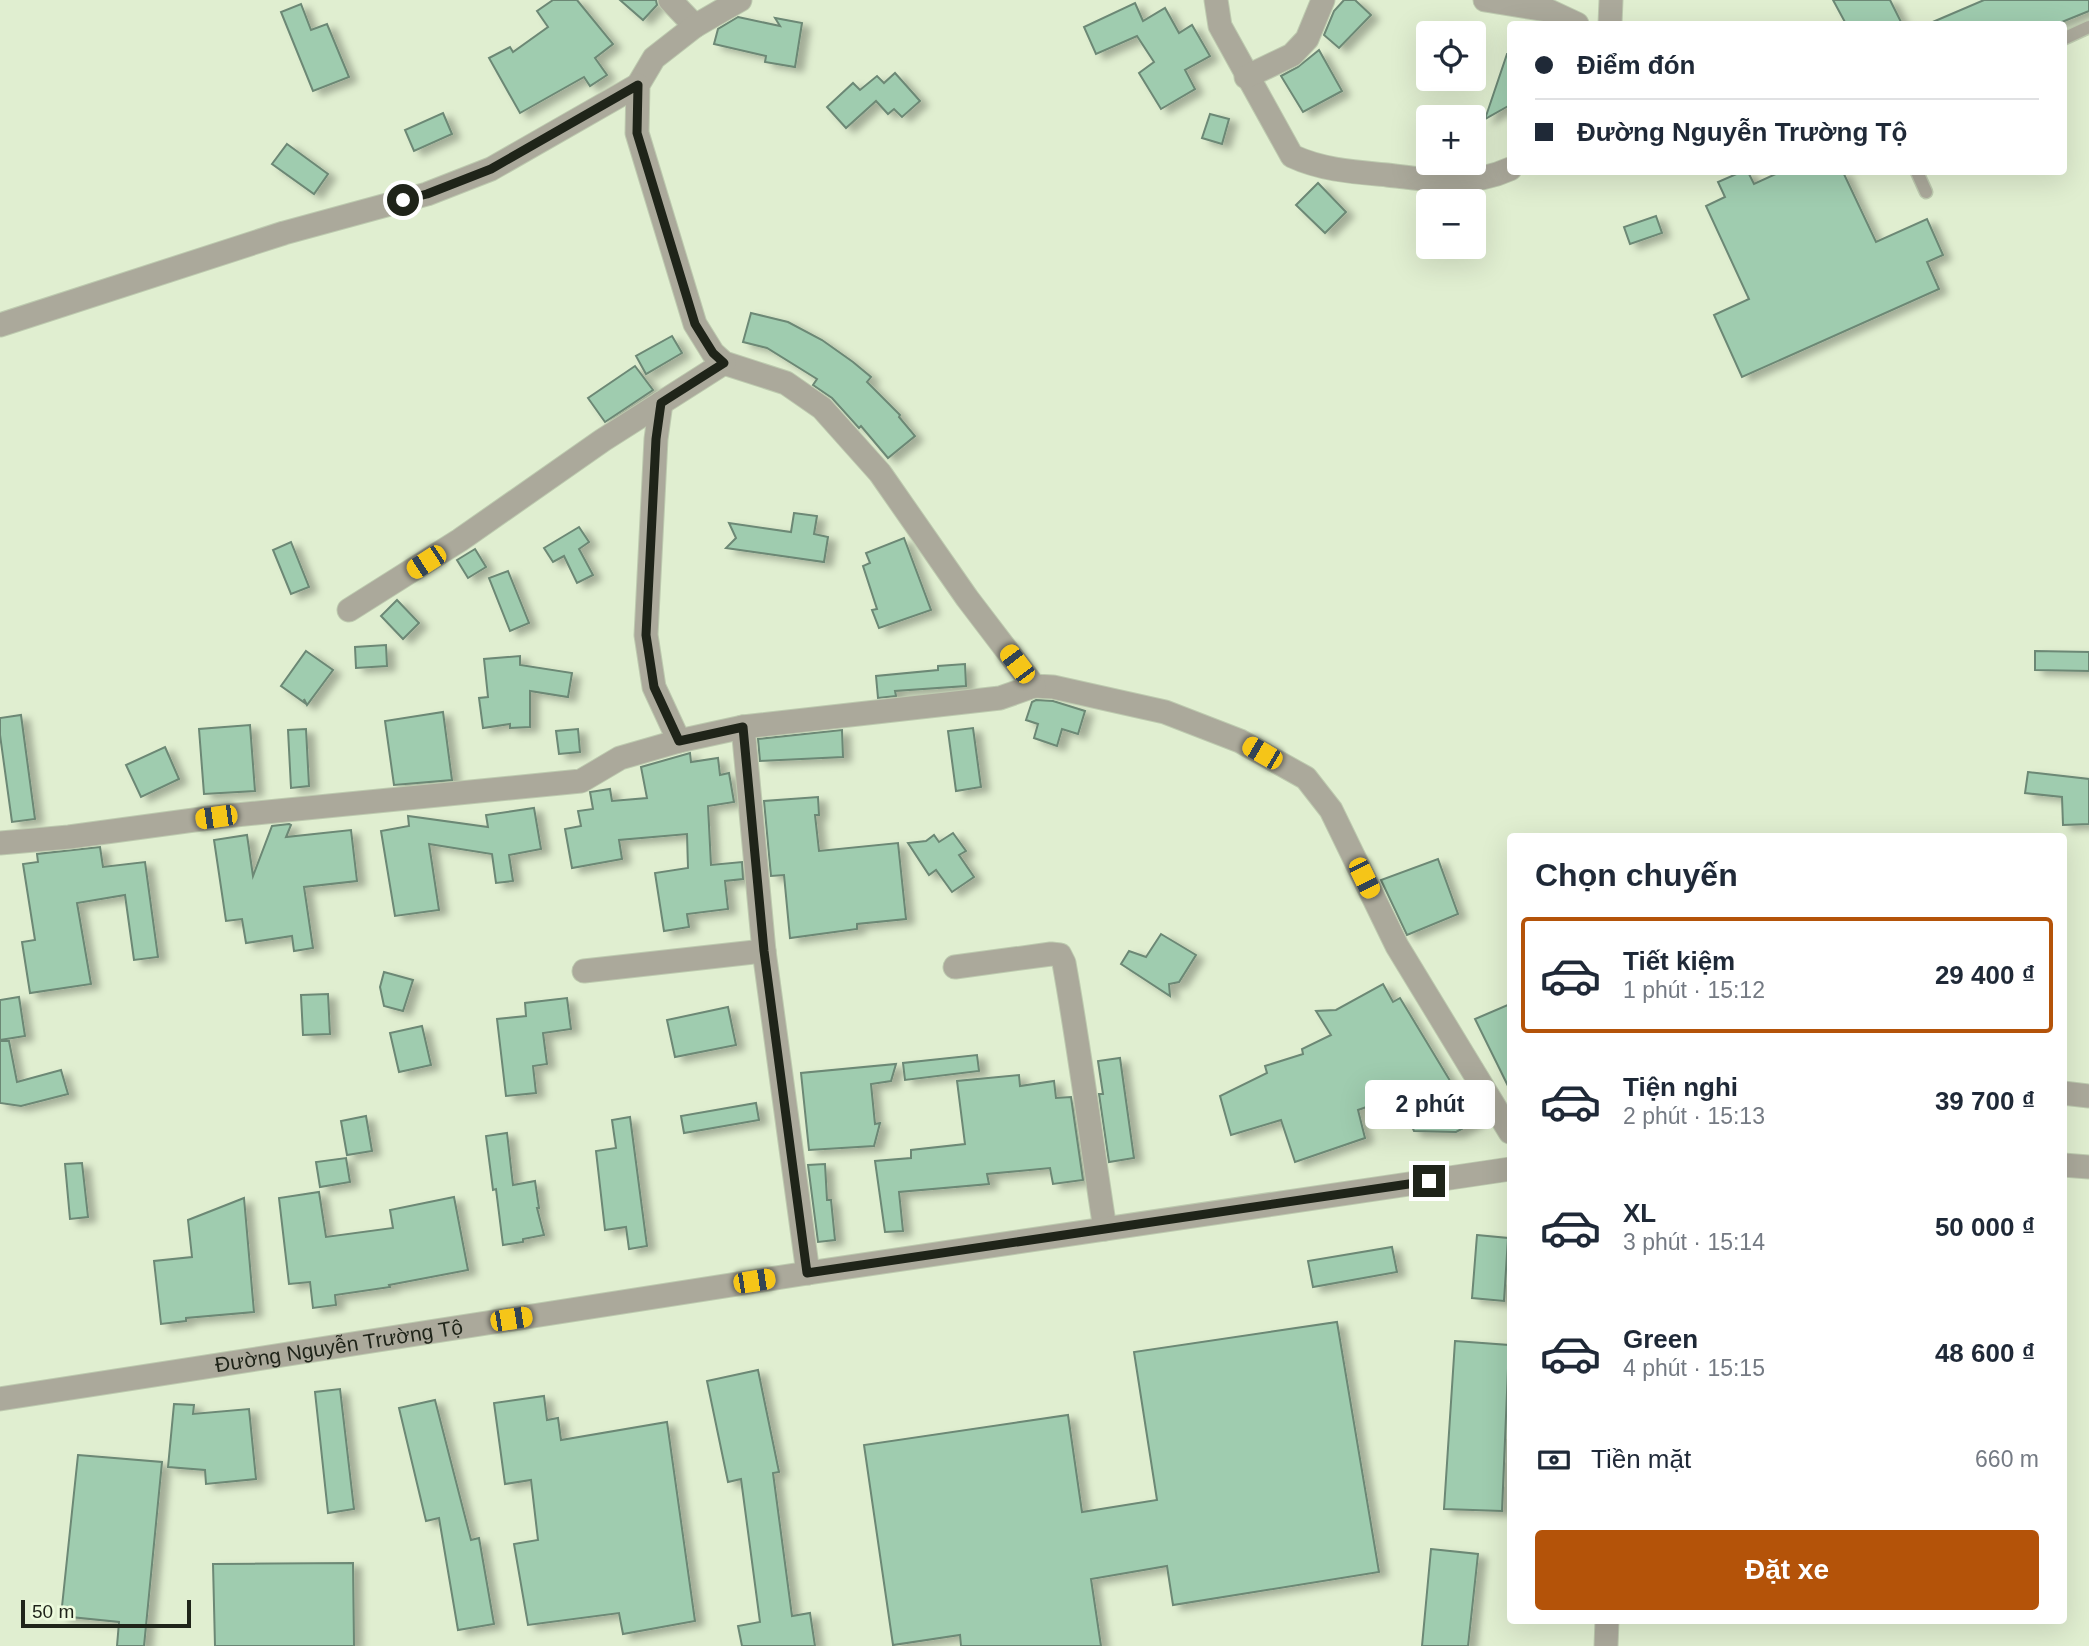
<!DOCTYPE html>
<html lang="vi">
<head>
<meta charset="utf-8">
<style>
  :root { --surface:#fff; --page:#f2f2f3; --text:#1f2937; --muted:#747a83; --line:#e0e1e3; --accent:#b45309 }
  body { margin:0; font-family:Helvetica,sans-serif; background:var(--page); color:var(--text); height:100vh; display:flex; flex-direction:column; font-size:26px; white-space:nowrap }
  * { box-sizing:border-box; margin:0 }
  p { font-size:23px; color:var(--muted) }
  .icon { flex:none; width:38px; height:38px; fill:none; stroke:currentColor; stroke-width:2; stroke-linecap:round; stroke-linejoin:round }
  .map { position:relative; flex:1; overflow:hidden }
  .sheet { position:absolute; left:1507px; top:833px; width:560px; height:791px; display:flex; flex-direction:column; background:var(--surface); border-radius:7px; box-shadow:0 7px 28px #0002 }
  .sheet>* { flex:none }
  .banner { position:absolute; left:1507px; top:21px; width:560px; height:154px; border-radius:7px; box-shadow:0 7px 28px #0002; display:grid; align-content:center; height:154px; padding:0 28px; background:var(--surface) }
  .buttons { position:absolute; left:1416px; top:21px; display:grid; gap:14px }
  .buttons a { display:grid; place-items:center; width:70px; height:70px; border-radius:7px; background:var(--surface); box-shadow:0 7px 28px #0002; font-size:35px }
  .scale { position:absolute; left:21px; bottom:18px; width:170px; box-sizing:border-box; padding-left:7px; border:4px solid #1f2419; border-top:0; font-size:19px; line-height:24px; white-space:nowrap; color:#1f2419; -webkit-text-stroke:5px #edfbdd; paint-order:stroke }
  .end { position:absolute; width:32px; height:32px; margin:-16px; border:9px solid #1f2419; background:#fff; box-shadow:0 0 0 4px #fff }
  .from { border-radius:50% }
  .bubble { position:absolute; height:49px; border-radius:7px; background:var(--surface); box-shadow:0 7px 28px #0002; font-size:23px; font-weight:800; line-height:49px; text-align:center }
  .car { position:absolute; width:21px; height:42px; margin:-21px -10px; border-radius:9px; box-shadow:0 0 5px 2px #0007; background:linear-gradient(#f5c518 24%,#345 0 40%,#f5c518 0 76%,#345 0 86%,#f5c518 0) }
  .banner b { display:flex; align-items:center; gap:24px; height:66px; font-size:26px }
  .banner b+b { border-top:2px solid var(--line) }
  .banner i { width:18px; height:18px; background:var(--text) }
  ul { padding:0; list-style:none }
  li { display:flex; align-items:center; gap:21px; height:116px; margin:0 14px 10px; padding:0 14px; border:4px solid transparent; border-radius:7px }
  li div { flex:1 }
  li b { display:block; font-size:26px }
  li em { font-style:normal; font-weight:800 }
  li.current { border-color:var(--accent) }
  li>.icon { width:63px; height:63px; stroke-width:1.5 }
  h2 { padding:0 28px; font-size:32px; line-height:84px }
  .pay { display:flex; align-items:center; gap:18px; height:77px; padding:0 28px; font-size:26px }
  .pay p { margin-inline-start:auto }
  .action { display:flex; gap:14px; margin-top:auto; padding:14px 28px }
  .action a { flex:1; height:80px; border-radius:7px; background:var(--accent); color:#fff; font-size:28px; font-weight:800; line-height:80px; text-align:center }
  .map>svg:first-child { display:block }
  .building { fill:#9fccaf; stroke:#6c8875; stroke-width:2; filter:url(#shadow) }
  .lines { fill:none; stroke-linecap:round; stroke-linejoin:round }
  .service-casing { stroke:#bdcaaf; stroke-width:15 }
  .minor-casing { stroke:#bdcaaf; stroke-width:25 }
  .service { stroke:#aba99b; stroke-width:12 }
  .minor { stroke:#aba99b; stroke-width:23 }
  .route { stroke:#1f2419; stroke-width:9 }
  .labels { text-anchor:middle; stroke-width:5; stroke-linejoin:round; paint-order:stroke }
  .street-label { font-size:21px; fill:#1f2419; stroke:#edfbdd }
</style>
</head>
<body>
<div class="map">
<svg width="2089" height="1646" viewBox="0 0 2089 1646">
  <defs>
    <filter id="shadow"><feDropShadow dx="8" dy="4.5" stdDeviation="3.5" flood-color="#0004"/></filter>
  </defs>
  <rect width="100%" height="100%" fill="#e0eed0"/>
  <g class="building">
    <path d="M 553,0 L 577,0 L 613,44 L 595,58 L 607,75 L 590,86 L 584,77 L 520,113 L 489,58 L 510,47 L 513,52 L 548,27 L 537,11 Z"/>
    <path d="M 620,0 L 656,0 L 657,5 L 643,20 Z"/>
    <path d="M 1344,0 L 1355,0 L 1371,15 L 1339,48 L 1324,35 L 1334,11 Z"/>
    <path d="M 1833,0 L 1890,0 L 1902,24 L 1846,24 Z"/>
    <path d="M 1984,0 L 2089,0 L 2089,11 L 2057,24 L 1928,24 Z"/>
    <path d="M 1135,3 L 1143,21 L 1165,8 L 1179,33 L 1192,25 L 1210,56 L 1185,70 L 1195,89 L 1161,109 L 1139,73 L 1154,62 L 1137,36 L 1096,54 L 1084,27 Z"/>
    <path d="M 301,4 L 311,30 L 327,24 L 349,77 L 313,91 L 281,12 Z"/>
    <path d="M 738,17 L 780,26 L 775,18 L 802,23 L 795,67 L 765,62 L 766,56 L 714,44 L 718,29 Z"/>
    <path d="M 1319,50 L 1342,91 L 1303,112 L 1281,76 L 1298,67 Z"/>
    <path d="M 1507,54 L 1510,54 L 1510,105 L 1485,119 Z"/>
    <path d="M 895,73 L 920,101 L 902,117 L 894,109 L 888,114 L 876,101 L 846,128 L 827,107 L 853,83 L 860,90 L 877,76 L 884,83 Z"/>
    <path d="M 443,113 L 452,134 L 414,151 L 405,130 Z"/>
    <path d="M 1210,114 L 1229,119 L 1222,144 L 1202,138 Z"/>
    <path d="M 287,144 L 328,174 L 314,194 L 272,164 Z"/>
    <path d="M 1741,172 L 1748,172 L 1754,184 L 1780,172 L 1843,172 L 1876,242 L 1927,219 L 1943,255 L 1927,262 L 1939,289 L 1742,377 L 1714,315 L 1749,299 L 1706,206 L 1725,197 L 1718,182 Z"/>
    <path d="M 1318,183 L 1346,212 L 1325,233 L 1296,205 Z"/>
    <path d="M 1656,216 L 1662,233 L 1630,244 L 1624,227 Z"/>
    <path d="M 751,313 L 788,322 L 822,340 L 853,362 L 871,377 L 867,382 L 900,415 L 899,417 L 915,436 L 888,458 L 861,426 L 859,428 L 832,398 L 813,385 L 817,379 L 767,348 L 743,342 Z"/>
    <path d="M 672,336 L 682,353 L 646,374 L 636,356 Z"/>
    <path d="M 635,366 L 653,390 L 605,422 L 588,398 Z"/>
    <path d="M 794,513 L 817,516 L 814,534 L 828,537 L 824,562 L 726,548 L 736,538 L 729,523 L 791,532 Z"/>
    <path d="M 579,527 L 589,542 L 579,549 L 593,575 L 577,583 L 564,556 L 553,562 L 544,548 Z"/>
    <path d="M 904,538 L 931,610 L 879,628 L 872,610 L 877,609 L 863,566 L 870,563 L 866,553 Z"/>
    <path d="M 291,542 L 309,587 L 291,594 L 273,550 Z"/>
    <path d="M 475,549 L 486,567 L 468,578 L 457,560 Z"/>
    <path d="M 508,571 L 529,623 L 510,631 L 489,578 Z"/>
    <path d="M 397,600 L 419,623 L 403,639 L 381,616 Z"/>
    <path d="M 386,645 L 387,666 L 356,668 L 355,647 Z"/>
    <path d="M 306,651 L 333,670 L 307,705 L 304,699 L 305,703 L 281,686 Z"/>
    <path d="M 2035,651 L 2089,652 L 2089,671 L 2035,670 Z"/>
    <path d="M 520,656 L 520,665 L 572,673 L 568,697 L 530,691 L 530,727 L 510,728 L 510,724 L 483,728 L 479,698 L 488,697 L 484,659 Z"/>
    <path d="M 965,664 L 966,686 L 895,691 L 896,696 L 878,698 L 876,676 L 938,670 L 938,666 Z"/>
    <path d="M 1036,700 L 1053,701 L 1085,711 L 1078,734 L 1062,729 L 1057,746 L 1034,738 L 1038,724 L 1026,720 L 1032,702 Z"/>
    <path d="M 443,712 L 452,780 L 394,785 L 385,721 Z"/>
    <path d="M 21,715 L 35,819 L 12,822 L 0,735 L 0,718 Z"/>
    <path d="M 250,725 L 255,791 L 204,794 L 199,729 Z"/>
    <path d="M 973,728 L 981,787 L 956,791 L 948,731 Z"/>
    <path d="M 306,729 L 309,786 L 291,788 L 288,730 Z"/>
    <path d="M 578,729 L 580,752 L 559,754 L 556,731 Z"/>
    <path d="M 842,730 L 843,757 L 760,761 L 758,739 Z"/>
    <path d="M 165,747 L 179,779 L 141,797 L 126,765 Z"/>
    <path d="M 690,753 L 691,762 L 718,758 L 720,775 L 729,773 L 734,802 L 708,806 L 711,865 L 742,862 L 743,879 L 725,881 L 728,909 L 687,914 L 689,927 L 664,931 L 655,873 L 688,868 L 687,834 L 619,840 L 622,859 L 572,868 L 565,829 L 581,826 L 578,811 L 593,809 L 590,792 L 610,789 L 612,801 L 647,798 L 641,767 Z"/>
    <path d="M 2028,772 L 2089,779 L 2089,824 L 2063,825 L 2062,797 L 2025,793 Z"/>
    <path d="M 818,797 L 819,815 L 815,815 L 819,851 L 898,843 L 906,919 L 857,924 L 857,929 L 790,938 L 784,875 L 771,876 L 764,801 Z"/>
    <path d="M 534,808 L 541,849 L 509,855 L 513,881 L 496,883 L 492,854 L 429,844 L 439,910 L 395,916 L 381,831 L 409,826 L 408,816 L 488,827 L 486,815 Z"/>
    <path d="M 289,824 L 291,825 L 286,837 L 351,830 L 357,881 L 304,887 L 313,948 L 294,951 L 292,936 L 246,943 L 242,919 L 226,921 L 214,840 L 247,835 L 253,876 L 272,826 Z"/>
    <path d="M 953,833 L 966,851 L 959,855 L 974,877 L 952,892 L 936,870 L 929,875 L 908,843 L 926,841 L 934,835 L 939,842 Z"/>
    <path d="M 100,847 L 103,867 L 145,862 L 158,957 L 134,960 L 125,895 L 77,903 L 91,984 L 30,993 L 22,942 L 35,940 L 23,864 L 38,862 L 37,854 Z"/>
    <path d="M 1438,859 L 1458,914 L 1407,935 L 1381,880 Z"/>
    <path d="M 1161,934 L 1196,955 L 1179,982 L 1169,984 L 1170,996 L 1121,964 L 1129,951 L 1146,957 Z"/>
    <path d="M 384,972 L 413,980 L 403,1011 L 384,1006 L 380,987 Z"/>
    <path d="M 1383,984 L 1393,1002 L 1400,998 L 1475,1122 L 1456,1132 L 1414,1131 L 1398,1096 L 1358,1110 L 1365,1138 L 1295,1162 L 1281,1120 L 1231,1135 L 1220,1096 L 1267,1073 L 1265,1066 L 1303,1054 L 1302,1049 L 1331,1035 L 1316,1011 L 1336,1010 Z"/>
    <path d="M 328,994 L 330,1034 L 303,1035 L 301,995 Z"/>
    <path d="M 19,997 L 25,1036 L 0,1040 L 0,1000 Z"/>
    <path d="M 567,998 L 571,1029 L 543,1033 L 547,1064 L 533,1066 L 536,1093 L 506,1096 L 497,1019 L 526,1016 L 525,1003 Z"/>
    <path d="M 1510,1004 L 1510,1090 L 1475,1019 Z"/>
    <path d="M 728,1007 L 736,1045 L 675,1057 L 667,1020 Z"/>
    <path d="M 422,1026 L 431,1065 L 399,1072 L 390,1033 Z"/>
    <path d="M 0,1041 L 9,1041 L 17,1082 L 61,1070 L 68,1094 L 21,1106 L 0,1103 Z"/>
    <path d="M 977,1055 L 979,1071 L 905,1080 L 903,1063 Z"/>
    <path d="M 1120,1058 L 1134,1158 L 1109,1162 L 1099,1094 L 1103,1094 L 1098,1061 Z"/>
    <path d="M 896,1064 L 891,1081 L 871,1084 L 875,1124 L 880,1123 L 874,1146 L 809,1150 L 801,1073 Z"/>
    <path d="M 1019,1075 L 1020,1086 L 1054,1081 L 1056,1098 L 1071,1097 L 1083,1180 L 1053,1184 L 1050,1168 L 987,1174 L 989,1184 L 899,1192 L 903,1231 L 885,1232 L 875,1161 L 911,1158 L 911,1150 L 965,1144 L 957,1081 Z"/>
    <path d="M 756,1103 L 759,1120 L 684,1133 L 681,1116 Z"/>
    <path d="M 366,1116 L 372,1151 L 347,1155 L 341,1121 Z"/>
    <path d="M 630,1117 L 647,1246 L 629,1249 L 626,1227 L 605,1230 L 596,1151 L 616,1148 L 612,1120 Z"/>
    <path d="M 507,1133 L 513,1185 L 535,1181 L 539,1208 L 537,1208 L 544,1235 L 523,1239 L 523,1242 L 503,1245 L 496,1189 L 493,1190 L 486,1136 Z"/>
    <path d="M 346,1158 L 350,1182 L 320,1187 L 316,1162 Z"/>
    <path d="M 82,1163 L 88,1217 L 70,1219 L 65,1164 Z"/>
    <path d="M 825,1164 L 827,1200 L 831,1200 L 835,1240 L 818,1242 L 808,1165 Z"/>
    <path d="M 319,1192 L 326,1237 L 393,1228 L 390,1210 L 454,1197 L 468,1270 L 389,1285 L 390,1287 L 335,1295 L 336,1305 L 313,1308 L 310,1282 L 289,1284 L 279,1198 Z"/>
    <path d="M 244,1198 L 254,1312 L 186,1318 L 186,1321 L 161,1324 L 154,1261 L 192,1257 L 188,1220 Z"/>
    <path d="M 1477,1235 L 1508,1238 L 1504,1301 L 1472,1298 Z"/>
    <path d="M 1392,1247 L 1397,1272 L 1313,1287 L 1308,1261 Z"/>
    <path d="M 1337,1322 L 1379,1572 L 1173,1605 L 1167,1566 L 1091,1579 L 1101,1646 L 961,1646 L 960,1635 L 893,1645 L 864,1445 L 1068,1415 L 1082,1512 L 1157,1500 L 1134,1352 Z"/>
    <path d="M 1455,1341 L 1509,1345 L 1502,1511 L 1444,1509 Z"/>
    <path d="M 758,1370 L 779,1472 L 773,1473 L 792,1616 L 810,1613 L 815,1646 L 742,1646 L 738,1626 L 760,1622 L 741,1479 L 728,1482 L 707,1381 Z"/>
    <path d="M 340,1389 L 354,1509 L 328,1513 L 315,1392 Z"/>
    <path d="M 544,1396 L 547,1420 L 558,1418 L 561,1440 L 667,1422 L 695,1621 L 623,1634 L 619,1613 L 528,1625 L 514,1544 L 538,1540 L 531,1480 L 505,1484 L 494,1403 Z"/>
    <path d="M 435,1400 L 471,1540 L 479,1538 L 494,1624 L 458,1630 L 439,1518 L 426,1521 L 399,1408 Z"/>
    <path d="M 174,1404 L 194,1405 L 193,1414 L 249,1409 L 256,1479 L 206,1484 L 205,1470 L 168,1467 Z"/>
    <path d="M 78,1455 L 162,1462 L 144,1646 L 117,1646 L 119,1622 L 61,1616 Z"/>
    <path d="M 1431,1549 L 1478,1554 L 1468,1646 L 1422,1646 Z"/>
    <path d="M 353,1563 L 354,1646 L 215,1646 L 213,1564 Z"/>
  </g>
  <g class="lines">
    <defs>
      <g id="service">
        <path d="M 2063,39 L 2089,27"/>
        <path d="M 1917,172 L 1926,192"/>
      </g>
      <g id="minor">
        <path d="M 670,0 L 695,26"/>
        <path d="M 740,0 L 695,26 L 654,58 L 638,85 L 637,133 L 695,324 L 713,353 L 724,363 L 786,383 L 822,408 L 880,473 L 967,598 L 1034,686 L 1053,687 L 1165,712 L 1240,741 L 1306,778 L 1331,810 L 1397,946 L 1510,1132"/>
        <path d="M 1216,0 L 1220,26 L 1292,156 C 1322,170 1354,172 1387,175 C 1429,180 1471,187 1510,169"/>
        <path d="M 1485,0 L 1547,10 L 1577,24"/>
        <path d="M 1610,24 L 1611,0"/>
        <path d="M 1246,77 L 1292,55 L 1307,39 L 1323,0"/>
        <path d="M 0,325 L 284,233 L 427,194 L 491,169 L 638,85"/>
        <path d="M 661,403 L 656,439 L 646,635 L 654,687 L 679,741"/>
        <path d="M 349,610 L 460,540 L 603,440 L 724,363"/>
        <path d="M 743,727 L 764,951 L 808,1273"/>
        <path d="M 0,843 L 69,837 L 216,817 L 581,781 L 620,758 L 679,741 L 743,727 L 1000,698 L 1034,686"/>
        <path d="M 955,967 L 1051,954 L 1060,955 L 1064,963 C 1080,1051 1091,1140 1105,1229"/>
        <path d="M 584,971 L 764,951"/>
        <path d="M 2063,1093 L 2089,1096"/>
        <path d="M 2063,1165 L 2089,1167"/>
        <path id="s1" d="M 0,1399 L 808,1273 L 1510,1169"/>
        <path d="M 1606,1646 L 1607,1620"/>
      </g>
    </defs>
    <use href="#service" class="service-casing"/>
    <use href="#minor" class="minor-casing"/>
    <use href="#service" class="service"/>
    <use href="#minor" class="minor"/>
  </g>
  <g class="lines">
    <path class="route" d="M 403,200 L 427,194 L 491,169 L 638,85 L 637,133 L 695,324 L 713,353 L 724,363 L 661,403 L 656,439 L 646,635 L 654,687 L 679,741 L 743,727 L 764,951 L 807,1273 L 1429,1181"/>
  </g>
  <g class="labels">
    <g class="street-label">
      <text dy="7" stroke="none"><textPath href="#s1" startOffset="343">Đường Nguyễn Trường Tộ</textPath></text>
    </g>
  </g>
</svg>
<div class="buttons">
<a><svg class="icon" aria-label="locate" viewBox="0 0 24 24"><circle cx="12" cy="12" r="6"/><path d="M12 2v4M12 18v4M2 12h4M18 12h4"/></svg></a>
<a>+</a>
<a>−</a>
</div>
<div class="scale">50 m</div>
<i class="end from" style="left:403px;top:200px"></i>
<i class="end" style="left:1429px;top:1181px"></i>
<div class="bubble" style="left:1365px;top:1080px;width:130px">2 phút</div>
<i class="car" style="left:426px;top:562px;rotate:237deg"></i>
<i class="car" style="left:1017px;top:664px;rotate:323deg"></i>
<i class="car" style="left:1262px;top:753px;rotate:300deg"></i>
<i class="car" style="left:216px;top:817px;rotate:262deg"></i>
<i class="car" style="left:1364px;top:878px;rotate:154deg"></i>
<i class="car" style="left:754px;top:1281px;rotate:81deg"></i>
<i class="car" style="left:511px;top:1319px;rotate:81deg"></i>
<div class="banner">
<b><i class="from"></i>Điểm đón</b>
<b><i></i>Đường Nguyễn Trường Tộ</b>
</div>
<section class="sheet">
<h2>Chọn chuyến</h2>
<ul>
<li class="current"><svg class="icon" aria-label="car" viewBox="0 0 24 24"><path d="M5 17H2v-5l4-1 3-4h7l3 4 3 1v5h-3M9 17h6M6 11h13"/><circle cx="7" cy="17" r="2"/><circle cx="17" cy="17" r="2"/></svg><div><b>Tiết kiệm</b><p>1 phút · 15:12</p></div><em>29 400 ₫</em></li>
<li><svg class="icon" aria-label="car" viewBox="0 0 24 24"><path d="M5 17H2v-5l4-1 3-4h7l3 4 3 1v5h-3M9 17h6M6 11h13"/><circle cx="7" cy="17" r="2"/><circle cx="17" cy="17" r="2"/></svg><div><b>Tiện nghi</b><p>2 phút · 15:13</p></div><em>39 700 ₫</em></li>
<li><svg class="icon" aria-label="car" viewBox="0 0 24 24"><path d="M5 17H2v-5l4-1 3-4h7l3 4 3 1v5h-3M9 17h6M6 11h13"/><circle cx="7" cy="17" r="2"/><circle cx="17" cy="17" r="2"/></svg><div><b>XL</b><p>3 phút · 15:14</p></div><em>50 000 ₫</em></li>
<li><svg class="icon" aria-label="car" viewBox="0 0 24 24"><path d="M5 17H2v-5l4-1 3-4h7l3 4 3 1v5h-3M9 17h6M6 11h13"/><circle cx="7" cy="17" r="2"/><circle cx="17" cy="17" r="2"/></svg><div><b>Green</b><p>4 phút · 15:15</p></div><em>48 600 ₫</em></li>
</ul>
<div class="pay"><svg class="icon" aria-label="cash" viewBox="0 0 24 24"><path d="M3 7h18v10H3z"/><circle cx="12" cy="12" r="2"/></svg>Tiền mặt<p>660 m</p></div>
<div class="action"><a>Đặt xe</a></div>
</section>
</div>
</body>
</html>
